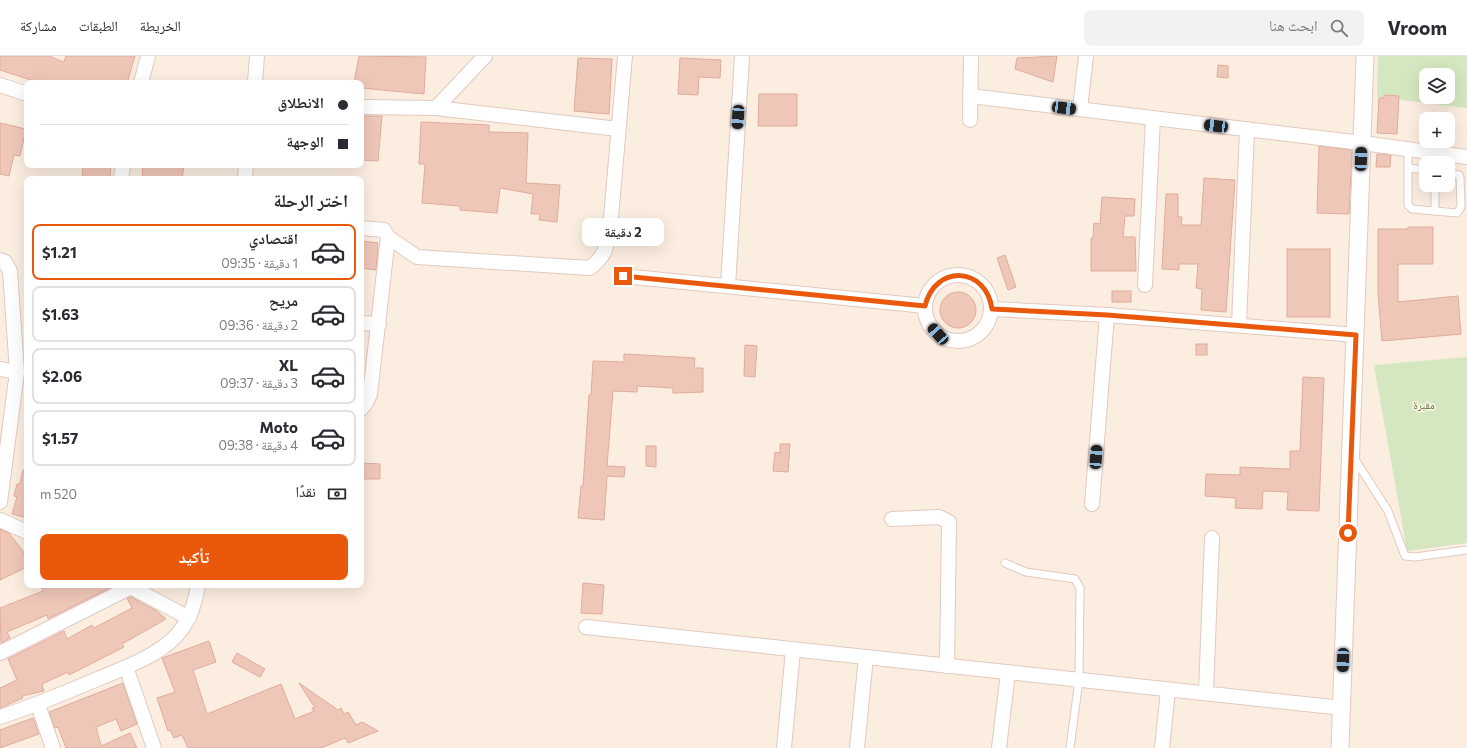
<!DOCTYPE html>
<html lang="ar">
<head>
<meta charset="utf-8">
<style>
  :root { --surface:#fff; --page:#f2f2f3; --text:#2b2b33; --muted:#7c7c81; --line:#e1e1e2; --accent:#ea580c }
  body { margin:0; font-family:Commissioner,"Noto Naskh Arabic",sans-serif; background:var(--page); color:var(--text); direction:rtl; height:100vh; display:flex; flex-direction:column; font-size:15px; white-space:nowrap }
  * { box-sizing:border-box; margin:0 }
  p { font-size:13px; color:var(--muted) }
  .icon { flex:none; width:22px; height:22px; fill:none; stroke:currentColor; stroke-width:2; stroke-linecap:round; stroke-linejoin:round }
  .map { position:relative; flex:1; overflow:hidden; direction:ltr }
  .sheet { position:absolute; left:24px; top:120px; width:340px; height:412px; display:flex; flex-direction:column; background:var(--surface); border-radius:8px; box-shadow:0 4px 16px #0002; direction:rtl }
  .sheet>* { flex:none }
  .guide { position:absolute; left:24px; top:24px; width:340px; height:88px; border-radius:8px; box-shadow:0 4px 16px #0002; direction:rtl; display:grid; align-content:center; height:88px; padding:0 16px; background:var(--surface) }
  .controls { position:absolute; left:1419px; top:12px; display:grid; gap:8px }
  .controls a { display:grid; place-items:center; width:36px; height:36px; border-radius:8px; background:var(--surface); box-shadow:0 4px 16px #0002; font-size:20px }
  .end { position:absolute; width:18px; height:18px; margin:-9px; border:5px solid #ea580c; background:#fff; box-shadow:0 0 0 2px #fff }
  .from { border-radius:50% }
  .bubble { position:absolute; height:28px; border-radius:8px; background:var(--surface); box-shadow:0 4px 16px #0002; font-size:13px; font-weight:700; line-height:28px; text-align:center; direction:rtl }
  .car { position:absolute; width:12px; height:24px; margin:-12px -6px; border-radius:5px; box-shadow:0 0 3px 1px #0007; background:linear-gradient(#222 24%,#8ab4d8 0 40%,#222 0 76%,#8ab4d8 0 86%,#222 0) }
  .guide b { display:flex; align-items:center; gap:14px; height:38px; font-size:15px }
  .guide b+b { border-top:1px solid var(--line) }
  .guide i { width:10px; height:10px; background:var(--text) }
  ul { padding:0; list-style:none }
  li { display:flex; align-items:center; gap:12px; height:56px; margin:0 8px 6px; padding:0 8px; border:2px solid var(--line); border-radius:8px }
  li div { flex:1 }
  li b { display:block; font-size:15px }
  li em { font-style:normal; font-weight:700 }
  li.selected { border-color:var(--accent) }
  li>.icon { width:36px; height:36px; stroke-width:1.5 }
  h2 { padding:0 16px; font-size:18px; line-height:48px }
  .pay { display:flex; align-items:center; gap:10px; height:44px; padding:0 16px; font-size:15px }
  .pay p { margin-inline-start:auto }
  .button { display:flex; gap:8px; margin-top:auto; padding:8px 16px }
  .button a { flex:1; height:46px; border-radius:8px; background:var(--accent); color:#fff; font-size:16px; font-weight:700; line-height:46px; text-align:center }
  header { display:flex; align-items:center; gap:24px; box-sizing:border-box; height:56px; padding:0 20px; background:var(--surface); border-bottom:1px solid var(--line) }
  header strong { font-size:19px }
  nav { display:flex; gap:22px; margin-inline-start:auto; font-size:14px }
  .search { width:280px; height:36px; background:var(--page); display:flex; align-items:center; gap:10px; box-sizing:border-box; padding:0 14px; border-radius:8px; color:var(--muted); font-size:15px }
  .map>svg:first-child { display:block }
  .green { fill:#d5e7c0; fill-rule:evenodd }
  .building { fill:#efc7b9; stroke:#e1ab9a }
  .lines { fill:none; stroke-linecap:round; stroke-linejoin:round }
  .service-casing { stroke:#e1cac0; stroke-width:9 }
  .minor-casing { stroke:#e1cac0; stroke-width:16 }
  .tertiary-casing { stroke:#e1cac0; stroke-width:19 }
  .service { stroke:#fff; stroke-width:7 }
  .minor { stroke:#fff; stroke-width:14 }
  .tertiary { stroke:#fff; stroke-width:17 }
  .route { stroke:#ea580c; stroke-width:5 }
  .labels { text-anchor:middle; stroke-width:3; stroke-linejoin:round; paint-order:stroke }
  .park-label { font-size:11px; fill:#587742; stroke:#fef1e6 }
</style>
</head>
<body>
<header>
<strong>Vroom</strong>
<div class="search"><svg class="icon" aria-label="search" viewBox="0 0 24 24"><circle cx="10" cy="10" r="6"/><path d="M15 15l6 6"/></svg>ابحث هنا</div>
<nav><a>الخريطة</a><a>الطبقات</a><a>مشاركة</a></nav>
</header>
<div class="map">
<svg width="1467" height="692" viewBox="0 0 1467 692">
  <rect width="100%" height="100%" fill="#fbede0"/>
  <g class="green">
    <path d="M 1378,0 L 1467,0 L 1467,52 L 1377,41 ZM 1426,19 L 1448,19 L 1448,41 L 1426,41 Z"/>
    <path d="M 1467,301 L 1467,487 L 1407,495 L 1374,309 Z"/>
  </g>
  <g class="building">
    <path d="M 0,0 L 49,0 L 64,6 L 66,0 L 135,0 L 127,27 L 40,27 L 0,14 Z"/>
    <path d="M 359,0 L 426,1 L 424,38 L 361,32 L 361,27 L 354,27 Z"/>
    <path d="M 1057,0 L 1053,26 L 1015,13 L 1017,2 Z"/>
    <path d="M 578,2 L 612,3 L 609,58 L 574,55 Z"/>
    <path d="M 680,2 L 721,4 L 720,22 L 699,21 L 698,39 L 678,38 Z"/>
    <path d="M 1218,9 L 1228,10 L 1228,22 L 1217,21 Z"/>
    <path d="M 759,38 L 797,38 L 797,70 L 758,70 Z"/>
    <path d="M 1384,39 L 1399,40 L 1397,78 L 1377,77 L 1379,42 L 1384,42 Z"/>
    <path d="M 361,60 L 382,60 L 378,105 L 361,104 Z"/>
    <path d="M 421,66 L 489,69 L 489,76 L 528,77 L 526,127 L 560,129 L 557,166 L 539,164 L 540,158 L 531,158 L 533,138 L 500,132 L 497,157 L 460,154 L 460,150 L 422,147 L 425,108 L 419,108 Z"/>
    <path d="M 0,67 L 26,73 L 20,100 L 14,99 L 9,120 L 0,118 Z"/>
    <path d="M 1319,90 L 1352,94 L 1349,158 L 1317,157 Z"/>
    <path d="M 1377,98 L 1391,99 L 1390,111 L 1376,111 Z"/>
    <path d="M 83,109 L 111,109 L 110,123 L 82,123 Z"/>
    <path d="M 143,109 L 184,109 L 182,123 L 142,123 Z"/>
    <path d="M 1204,122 L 1235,124 L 1226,256 L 1201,254 L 1202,233 L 1196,232 L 1198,208 L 1179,208 L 1179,214 L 1162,213 L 1166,138 L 1178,138 L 1178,161 L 1182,161 L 1181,169 L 1201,169 Z"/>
    <path d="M 1102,141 L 1135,143 L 1134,160 L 1125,160 L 1123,181 L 1135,181 L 1136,215 L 1091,215 L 1091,182 L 1093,182 L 1094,167 L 1100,168 Z"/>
    <path d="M 1408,171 L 1433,171 L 1433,208 L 1398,208 L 1398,246 L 1458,240 L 1461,278 L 1382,285 L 1378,237 L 1378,173 L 1408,173 Z"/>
    <path d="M 361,185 L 378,187 L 376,214 L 361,212 Z"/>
    <rect x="1287" y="193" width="43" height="68"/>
    <path d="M 1005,199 L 1016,231 L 1008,234 L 997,202 Z"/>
    <rect x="1112" y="235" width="19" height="11"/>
    <circle cx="958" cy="254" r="18"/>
    <rect x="1196" y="288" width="11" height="11"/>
    <path d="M 745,289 L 757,290 L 755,321 L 744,320 Z"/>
    <path d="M 624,298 L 695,302 L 694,312 L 703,312 L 703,336 L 673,337 L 673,332 L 637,330 L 637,336 L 613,335 L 607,410 L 625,411 L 624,421 L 607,420 L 604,464 L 578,462 L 581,430 L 583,430 L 589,339 L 591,339 L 593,305 L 624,306 Z"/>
    <path d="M 1303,321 L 1324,322 L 1319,455 L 1287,454 L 1288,436 L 1263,435 L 1262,453 L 1235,452 L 1236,442 L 1205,440 L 1206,418 L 1240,419 L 1240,411 L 1290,413 L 1290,395 L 1300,395 Z"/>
    <path d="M 780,388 L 790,388 L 788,416 L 773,415 L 775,396 L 780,397 Z"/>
    <path d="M 646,390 L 656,390 L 656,411 L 646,410 Z"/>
    <path d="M 361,407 L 380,408 L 380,423 L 361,423 Z"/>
    <path d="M 23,414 L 27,415 L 27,462 L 12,458 L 17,441 L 14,440 L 17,428 L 20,428 Z"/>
    <path d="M 0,473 L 9,477 L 23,495 L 27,504 L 27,511 L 0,524 Z"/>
    <path d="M 583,527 L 604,529 L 602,558 L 581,557 Z"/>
    <path d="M 40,529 L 116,529 L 48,563 L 47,559 L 7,576 L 10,582 L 1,587 L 0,552 L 43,535 Z"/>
    <path d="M 131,541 L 157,555 L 166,563 L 122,588 L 124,591 L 69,619 L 68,616 L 42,628 L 44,635 L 22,640 L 23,642 L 0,652 L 0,632 L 17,624 L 8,603 L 64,575 L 67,583 L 92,569 L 94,572 L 132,552 L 127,542 Z"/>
    <path d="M 209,585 L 216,606 L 193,614 L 207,658 L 281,628 L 295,663 L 314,655 L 312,652 L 315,652 L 299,627 L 338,654 L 341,652 L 344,658 L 348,656 L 356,669 L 362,666 L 378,675 L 348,687 L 345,682 L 321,692 L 188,692 L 182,679 L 174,682 L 170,674 L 168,675 L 157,642 L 175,636 L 162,602 Z"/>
    <path d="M 237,597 L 265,613 L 260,621 L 232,606 Z"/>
    <path d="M 123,627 L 137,668 L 121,675 L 116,663 L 96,671 L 101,690 L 130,677 L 137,692 L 66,692 L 58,671 L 55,672 L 49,656 Z"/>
    <path d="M 33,662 L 39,678 L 0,692 L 0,674 Z"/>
  </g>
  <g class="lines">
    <defs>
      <g id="service">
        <path d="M 1408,93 L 1408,149 L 1412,153 L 1457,157 L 1461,151 L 1460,121 L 1459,119 L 1448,117"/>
        <path d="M 1408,112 L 1426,114"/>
        <path d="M 1435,155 L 1435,129"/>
        <path d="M 1354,402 L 1388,455 L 1405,500 L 1415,501 L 1467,494"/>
        <path d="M 1005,507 L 1026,516 L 1075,523 L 1080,532 L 1079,624 L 1070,692"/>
      </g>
      <g id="minor">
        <path d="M 141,27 L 148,0"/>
        <path d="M 255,27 L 257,0"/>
        <path d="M 0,29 L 27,38"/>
        <path d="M 970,40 L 1362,87 L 1467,101"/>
        <path d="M 361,51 L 436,52 L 618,73"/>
        <path d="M 436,52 L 485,0"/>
        <path d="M 1080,53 L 1086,0"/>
        <path d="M 970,64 L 971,0"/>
        <path d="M 121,123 L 123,109"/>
        <path d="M 245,123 L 246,109"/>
        <path d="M 361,172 L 384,174 L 388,181 L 370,338 L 366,347 L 361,353"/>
        <path d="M 388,181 L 417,201 L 590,212 C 606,199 606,193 610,173 L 625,0"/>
        <path d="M 0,204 L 5,206 L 10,215 L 17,316 L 0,446"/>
        <circle cx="958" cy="252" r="33"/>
        <path d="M 623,220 L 925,250"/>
        <path d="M 1145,229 L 1153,62"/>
        <path d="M 728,230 L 742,0"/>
        <path d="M 992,253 L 1107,259 L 1356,279"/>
        <path d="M 361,267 L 379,268"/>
        <path d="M 1239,269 L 1247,73"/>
        <path d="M 0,313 L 17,316"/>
        <path d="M 1092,448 L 1107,259"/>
        <path d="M 892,463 L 939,461 L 949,466 L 947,610"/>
        <path d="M 0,464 L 27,476"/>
        <path d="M 127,529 L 189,562"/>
        <path d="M 586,571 L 1342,652"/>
        <path d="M 0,597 L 131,531"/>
        <path d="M 126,611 L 154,692"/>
        <path d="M 1206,636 L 1212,482"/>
        <path d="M 38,649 L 53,692"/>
        <path d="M 0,661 C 34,650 67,636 100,622 C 126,611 155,601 175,581 C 189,567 195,549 198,529"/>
        <path d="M 784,692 L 793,594"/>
        <path d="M 857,692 L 866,601"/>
        <path d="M 999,692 L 1008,616"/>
        <path d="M 1162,692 L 1168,634"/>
      </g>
      <path id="tertiary" d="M 1340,692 L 1365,0"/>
    </defs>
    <use href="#service" class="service-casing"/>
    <use href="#minor" class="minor-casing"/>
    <use href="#tertiary" class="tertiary-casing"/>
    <use href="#service" class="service"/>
    <use href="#minor" class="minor"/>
    <use href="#tertiary" class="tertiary"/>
  </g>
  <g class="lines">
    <path class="route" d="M 623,220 L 925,250 C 935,208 986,210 992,253 L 1107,259 L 1356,279 L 1348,477"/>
  </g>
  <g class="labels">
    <g class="park-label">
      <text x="1424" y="353">مقبرة</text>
    </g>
  </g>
</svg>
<div class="controls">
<a><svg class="icon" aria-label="layers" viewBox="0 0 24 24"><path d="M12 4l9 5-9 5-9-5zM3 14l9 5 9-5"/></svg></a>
<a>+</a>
<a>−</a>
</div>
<i class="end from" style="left:1348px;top:477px"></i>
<i class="end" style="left:623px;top:220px"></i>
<div class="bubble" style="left:582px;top:162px;width:82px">2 دقيقة</div>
<i class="car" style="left:1064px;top:52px;rotate:97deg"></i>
<i class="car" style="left:738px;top:61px;rotate:184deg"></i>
<i class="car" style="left:1216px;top:70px;rotate:277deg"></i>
<i class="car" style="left:1361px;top:103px;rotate:2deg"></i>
<i class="car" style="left:938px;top:278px;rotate:318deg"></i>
<i class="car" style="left:1096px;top:401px;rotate:4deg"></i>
<i class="car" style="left:1343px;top:604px;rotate:182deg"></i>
<div class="guide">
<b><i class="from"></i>الانطلاق</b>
<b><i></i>الوجهة</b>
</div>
<section class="sheet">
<h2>اختر الرحلة</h2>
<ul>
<li class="selected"><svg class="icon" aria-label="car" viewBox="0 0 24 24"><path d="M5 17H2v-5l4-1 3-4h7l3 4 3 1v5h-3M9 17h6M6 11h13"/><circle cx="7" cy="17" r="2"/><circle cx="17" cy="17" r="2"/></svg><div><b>اقتصادي</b><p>1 دقيقة · 09:35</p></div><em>$1.21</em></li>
<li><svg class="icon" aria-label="car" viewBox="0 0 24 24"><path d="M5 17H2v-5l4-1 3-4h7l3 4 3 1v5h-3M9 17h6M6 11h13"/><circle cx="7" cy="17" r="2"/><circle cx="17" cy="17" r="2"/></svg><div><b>مريح</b><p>2 دقيقة · 09:36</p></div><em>$1.63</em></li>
<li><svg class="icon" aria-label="car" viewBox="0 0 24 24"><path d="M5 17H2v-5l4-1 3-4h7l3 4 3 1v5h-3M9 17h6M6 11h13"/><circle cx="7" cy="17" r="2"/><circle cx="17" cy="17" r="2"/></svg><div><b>XL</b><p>3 دقيقة · 09:37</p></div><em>$2.06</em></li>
<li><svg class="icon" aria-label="car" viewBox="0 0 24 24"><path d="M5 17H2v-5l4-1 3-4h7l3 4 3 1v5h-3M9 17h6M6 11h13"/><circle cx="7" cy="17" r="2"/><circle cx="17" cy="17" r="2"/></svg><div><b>Moto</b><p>4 دقيقة · 09:38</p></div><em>$1.57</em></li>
</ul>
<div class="pay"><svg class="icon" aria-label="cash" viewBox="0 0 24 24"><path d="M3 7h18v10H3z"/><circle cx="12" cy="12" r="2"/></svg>نقدًا<p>520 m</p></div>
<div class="button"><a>تأكيد</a></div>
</section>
</div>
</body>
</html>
